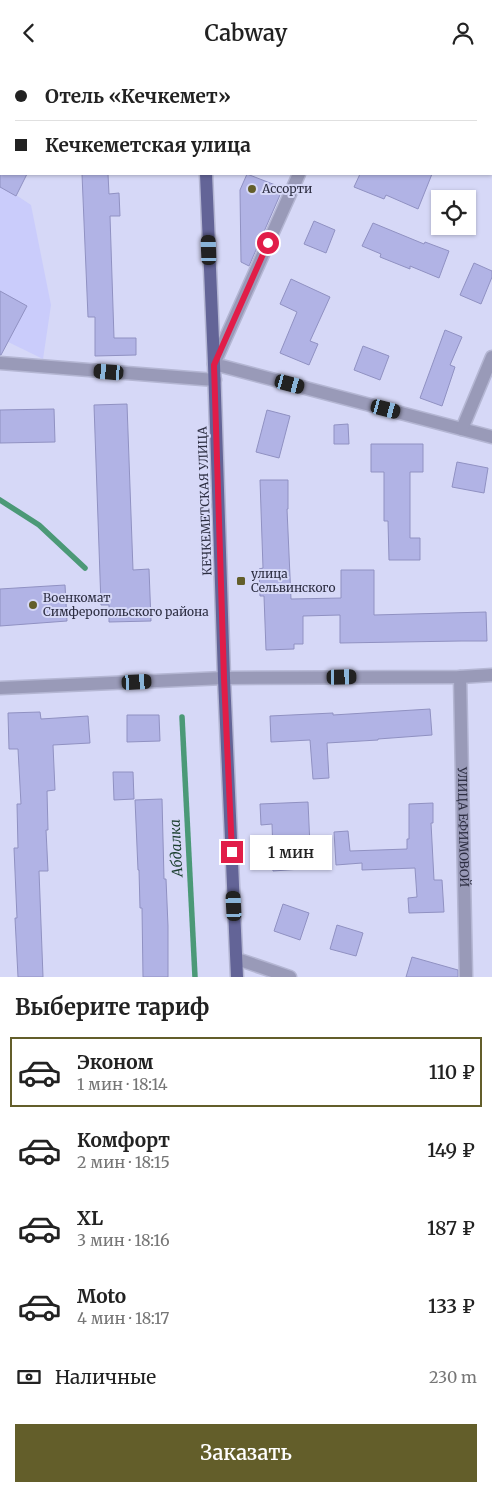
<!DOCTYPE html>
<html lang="ru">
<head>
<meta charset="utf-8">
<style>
  :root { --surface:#fff; --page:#f2f2f2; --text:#222; --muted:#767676; --line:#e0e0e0; --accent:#635e2a }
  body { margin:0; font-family:Merriweather,serif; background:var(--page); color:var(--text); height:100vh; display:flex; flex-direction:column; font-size:19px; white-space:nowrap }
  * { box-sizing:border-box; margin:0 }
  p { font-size:16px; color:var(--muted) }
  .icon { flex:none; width:28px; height:28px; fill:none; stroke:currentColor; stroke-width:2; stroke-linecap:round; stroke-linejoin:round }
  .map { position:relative; height:912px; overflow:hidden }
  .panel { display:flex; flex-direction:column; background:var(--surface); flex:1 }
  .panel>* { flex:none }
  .top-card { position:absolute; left:0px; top:0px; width:492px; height:110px; box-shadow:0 1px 4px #0004; display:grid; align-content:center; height:110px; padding:0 15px; background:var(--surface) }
  .controls { position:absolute; left:431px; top:125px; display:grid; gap:10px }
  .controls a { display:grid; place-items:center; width:45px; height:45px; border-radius:0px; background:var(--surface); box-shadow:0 1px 4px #0004; font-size:25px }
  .end { position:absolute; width:22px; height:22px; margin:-11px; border:6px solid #e11d48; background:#fff; box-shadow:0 0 0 2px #fff }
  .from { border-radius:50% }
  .bubble { position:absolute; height:35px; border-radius:0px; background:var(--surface); box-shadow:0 1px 4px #0004; font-size:16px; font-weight:600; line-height:35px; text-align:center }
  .car { position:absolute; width:15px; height:30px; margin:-15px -8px; border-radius:6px; box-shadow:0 0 4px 1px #0007; background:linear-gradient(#222 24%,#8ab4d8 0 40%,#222 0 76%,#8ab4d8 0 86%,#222 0) }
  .top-card b { display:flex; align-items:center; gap:18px; height:48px; font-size:19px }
  .top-card b+b { border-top:1px solid var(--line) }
  .top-card i { width:12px; height:12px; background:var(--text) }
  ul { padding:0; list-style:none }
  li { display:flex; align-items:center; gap:15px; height:70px; margin:0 10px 8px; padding:0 5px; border:2px solid transparent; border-radius:0px }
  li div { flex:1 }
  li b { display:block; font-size:19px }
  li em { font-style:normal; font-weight:600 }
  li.selected { border-color:var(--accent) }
  li>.icon { width:45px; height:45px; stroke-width:1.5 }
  h2 { padding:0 15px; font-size:22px; line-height:60px }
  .pay { display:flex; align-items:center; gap:12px; height:55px; padding:0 15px; font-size:19px }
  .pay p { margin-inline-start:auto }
  .primary-button { display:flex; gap:10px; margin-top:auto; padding:10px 15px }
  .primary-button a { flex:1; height:58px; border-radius:0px; background:var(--accent); color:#fff; font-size:20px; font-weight:600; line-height:58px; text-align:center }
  header { display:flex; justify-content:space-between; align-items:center; height:65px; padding:0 15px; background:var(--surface); font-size:22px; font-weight:600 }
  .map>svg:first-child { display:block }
  .built { fill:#caccfb }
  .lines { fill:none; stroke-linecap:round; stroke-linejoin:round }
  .stream { stroke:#4b9977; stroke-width:5.5 }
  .building { fill:#b1b3e5; stroke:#9091c2 }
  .minor-casing { stroke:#b4b6d3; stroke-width:15 }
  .tertiary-casing { stroke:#b4b6d3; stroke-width:15 }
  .primary-casing { stroke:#b4b6d3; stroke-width:15 }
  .minor { stroke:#999ab8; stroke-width:12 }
  .tertiary { stroke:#999ab8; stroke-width:12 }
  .primary { stroke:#636497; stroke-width:12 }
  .route { stroke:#e11d48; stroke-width:6 }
  .poi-dot { fill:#635e2a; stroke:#d6d8f7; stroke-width:2 }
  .labels { text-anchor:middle; stroke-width:4; stroke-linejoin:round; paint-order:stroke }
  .poi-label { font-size:12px; fill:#2d2e42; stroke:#d6d8f7; text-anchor:start }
  .street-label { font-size:12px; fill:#2d2e42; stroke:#d6d8f7 }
  .water-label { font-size:14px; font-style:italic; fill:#1b3f2f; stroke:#d6d8f7 }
</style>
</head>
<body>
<header><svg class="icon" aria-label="back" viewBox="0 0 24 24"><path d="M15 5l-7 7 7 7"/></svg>Cabway<svg class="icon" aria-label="person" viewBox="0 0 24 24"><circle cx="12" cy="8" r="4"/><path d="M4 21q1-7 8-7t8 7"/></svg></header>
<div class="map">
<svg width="492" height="912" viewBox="0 0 492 912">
  <rect width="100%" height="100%" fill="#d6d8f7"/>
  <path class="built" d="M 0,0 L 36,0 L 38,1 L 1,1 L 1,109 L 27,109 L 16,130 L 31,140 L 51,240 L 43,294 L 0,273 Z"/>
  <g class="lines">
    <g class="stream">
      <path d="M 0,435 L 39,460 L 85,503"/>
      <path d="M 182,652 L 195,912"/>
    </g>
  </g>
  <g class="building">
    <path d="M 0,109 L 27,109 L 16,131 L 0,122 Z"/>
    <path d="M 82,109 L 108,109 L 109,129 L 119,128 L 120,151 L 110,151 L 114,273 L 136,273 L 136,290 L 95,291 L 95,252 L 88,252 Z"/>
    <path d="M 247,109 L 283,123 L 249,201 L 241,197 L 240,125 Z"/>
    <path d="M 360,109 L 432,109 L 418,144 L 386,130 L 384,134 L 354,122 Z"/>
    <path d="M 314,156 L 335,165 L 326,188 L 304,179 Z"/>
    <path d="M 373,158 L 424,179 L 425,177 L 449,186 L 439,213 L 410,201 L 410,204 L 380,192 L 381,189 L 362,181 Z"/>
    <path d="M 474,198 L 492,206 L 492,212 L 481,239 L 460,230 Z"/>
    <path d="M 291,214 L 330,232 L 310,276 L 318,279 L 309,300 L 280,288 L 297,247 L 280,239 Z"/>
    <path d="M 0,226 L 27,241 L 1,290 L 0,290 Z"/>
    <path d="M 445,265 L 462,272 L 450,300 L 455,302 L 442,341 L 420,333 L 438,284 Z"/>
    <path d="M 363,281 L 389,291 L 380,315 L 354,305 Z"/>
    <path d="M 127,339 L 133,505 L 149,504 L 151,556 L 109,557 L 109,540 L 101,540 L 94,340 Z"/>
    <path d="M 54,344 L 55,377 L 0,378 L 0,345 Z"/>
    <path d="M 267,345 L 290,351 L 279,393 L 256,387 Z"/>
    <path d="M 348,359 L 349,379 L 334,379 L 334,360 Z"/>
    <path d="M 371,379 L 423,379 L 423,407 L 410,407 L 410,473 L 420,473 L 420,495 L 389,495 L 388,456 L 384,456 L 384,407 L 371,407 Z"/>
    <path d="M 457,397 L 488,403 L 484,428 L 452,422 Z"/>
    <path d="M 260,415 L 288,415 L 288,444 L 287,444 L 291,534 L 341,533 L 341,505 L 374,505 L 374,550 L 486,547 L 487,576 L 461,576 L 340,578 L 340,550 L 303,551 L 303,579 L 294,579 L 294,584 L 266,585 L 264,531 L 260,531 L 259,504 L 263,503 Z"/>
    <path d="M 65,520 L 67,556 L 0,561 L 0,524 Z"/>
    <path d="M 430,644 L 432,670 L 378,674 L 378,675 L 327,678 L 329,713 L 313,714 L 310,675 L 271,677 L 270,651 L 333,648 L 333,650 Z"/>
    <path d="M 40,647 L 41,654 L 88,651 L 90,678 L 53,680 L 55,725 L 47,726 L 48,765 L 46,765 L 48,806 L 39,806 L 43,912 L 18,912 L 15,853 L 17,853 L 14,783 L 18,783 L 17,739 L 21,739 L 18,684 L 9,684 L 8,648 Z"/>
    <path d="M 127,650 L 159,650 L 160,676 L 127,677 Z"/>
    <path d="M 113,707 L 133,707 L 134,734 L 114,735 Z"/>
    <path d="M 162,734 L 164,814 L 166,814 L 168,861 L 168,912 L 143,912 L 142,843 L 140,843 L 139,805 L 138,805 L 135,735 Z"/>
    <path d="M 308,737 L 310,781 L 300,782 L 301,804 L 273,806 L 271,787 L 273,787 L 272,759 L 261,760 L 260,739 Z"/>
    <path d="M 433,738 L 433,758 L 431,758 L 434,815 L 442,815 L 444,847 L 409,848 L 408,833 L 417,832 L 415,803 L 362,805 L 362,798 L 336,800 L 334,767 L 348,766 L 350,786 L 407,784 L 407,774 L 409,774 L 409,739 Z"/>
    <path d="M 283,839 L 309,848 L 300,875 L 274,866 Z"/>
    <path d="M 337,860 L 363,868 L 356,891 L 330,884 Z"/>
    <path d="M 412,892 L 458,905 L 458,912 L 406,912 Z"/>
  </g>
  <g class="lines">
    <defs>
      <g id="minor">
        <path d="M 346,1 L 347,0"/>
        <path d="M 299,109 L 214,299 L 492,372"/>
        <path d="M 0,298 L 215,315"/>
        <path d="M 462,364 L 492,292"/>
        <path id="s1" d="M 460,612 L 466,912"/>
        <path d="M 237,894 L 290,912"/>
      </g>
      <path id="tertiary" d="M 0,623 L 224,613 L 460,612 L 492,610"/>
      <g id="primary">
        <path d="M 202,0 L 202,1"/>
        <path d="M 206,109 L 214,299 L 224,613 L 237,912"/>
      </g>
    </defs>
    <use href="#minor" class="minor-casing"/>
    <use href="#tertiary" class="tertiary-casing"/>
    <use href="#primary" class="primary-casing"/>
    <use href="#minor" class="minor"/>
    <use href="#tertiary" class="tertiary"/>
    <use href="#primary" class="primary"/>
  </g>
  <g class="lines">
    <path class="route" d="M 232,787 L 224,613 L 214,300 L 268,178"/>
  </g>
  <g class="poi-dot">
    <circle cx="252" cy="124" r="5"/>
    <rect x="236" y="511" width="10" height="10" rx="2.5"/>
    <circle cx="33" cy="540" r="5"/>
  </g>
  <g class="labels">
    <g class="poi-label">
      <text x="262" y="128">Ассорти</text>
      <text x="251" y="513">улица<tspan x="251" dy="14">Сельвинского</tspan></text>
      <text x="43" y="537">Военкомат<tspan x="43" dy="14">Симферопольского района</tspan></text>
    </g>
    <g class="street-label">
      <text transform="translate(205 436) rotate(-92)" y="4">КЕЧКЕМЕТСКАЯ УЛИЦА</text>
      <text dy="4" stroke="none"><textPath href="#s1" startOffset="150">УЛИЦА ЕФИМОВОЙ</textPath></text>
    </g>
    <g class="water-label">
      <text transform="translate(176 783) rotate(-93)" y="5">Абдалка</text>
    </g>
  </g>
</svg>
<div class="controls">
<a><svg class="icon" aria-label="locate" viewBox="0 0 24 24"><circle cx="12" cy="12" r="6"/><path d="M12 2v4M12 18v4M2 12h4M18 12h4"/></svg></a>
</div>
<i class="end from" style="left:268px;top:178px"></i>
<i class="end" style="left:232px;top:787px"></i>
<div class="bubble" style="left:250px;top:770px;width:82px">1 мин</div>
<i class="car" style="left:209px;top:185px;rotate:358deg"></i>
<i class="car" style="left:109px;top:307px;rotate:275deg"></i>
<i class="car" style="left:290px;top:319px;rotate:105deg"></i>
<i class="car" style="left:386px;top:344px;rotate:105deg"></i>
<i class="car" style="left:342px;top:612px;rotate:89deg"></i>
<i class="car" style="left:137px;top:617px;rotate:87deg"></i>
<i class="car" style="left:234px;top:841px;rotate:357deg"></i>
<div class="top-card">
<b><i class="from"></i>Отель «Кечкемет»</b>
<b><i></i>Кечкеметская улица</b>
</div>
</div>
<section class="panel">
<h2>Выберите тариф</h2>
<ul>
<li class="selected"><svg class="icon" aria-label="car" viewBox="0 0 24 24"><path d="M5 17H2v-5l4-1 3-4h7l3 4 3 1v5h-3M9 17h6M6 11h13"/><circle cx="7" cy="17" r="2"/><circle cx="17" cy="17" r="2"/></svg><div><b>Эконом</b><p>1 мин · 18:14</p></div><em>110 ₽</em></li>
<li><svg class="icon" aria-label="car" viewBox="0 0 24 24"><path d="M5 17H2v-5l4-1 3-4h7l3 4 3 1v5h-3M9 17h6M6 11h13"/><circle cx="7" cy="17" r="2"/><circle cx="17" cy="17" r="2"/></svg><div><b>Комфорт</b><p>2 мин · 18:15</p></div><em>149 ₽</em></li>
<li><svg class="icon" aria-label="car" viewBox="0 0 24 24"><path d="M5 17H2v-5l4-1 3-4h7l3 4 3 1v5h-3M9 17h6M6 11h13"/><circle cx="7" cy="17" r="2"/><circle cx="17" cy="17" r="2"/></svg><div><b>XL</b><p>3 мин · 18:16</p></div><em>187 ₽</em></li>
<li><svg class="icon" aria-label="car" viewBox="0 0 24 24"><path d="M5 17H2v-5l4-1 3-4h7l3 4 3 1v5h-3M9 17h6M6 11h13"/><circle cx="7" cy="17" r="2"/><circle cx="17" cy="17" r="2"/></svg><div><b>Moto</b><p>4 мин · 18:17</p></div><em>133 ₽</em></li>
</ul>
<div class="pay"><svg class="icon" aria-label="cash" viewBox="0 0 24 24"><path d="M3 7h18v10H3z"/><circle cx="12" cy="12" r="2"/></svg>Наличные<p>230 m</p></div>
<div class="primary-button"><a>Заказать</a></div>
</section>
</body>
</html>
